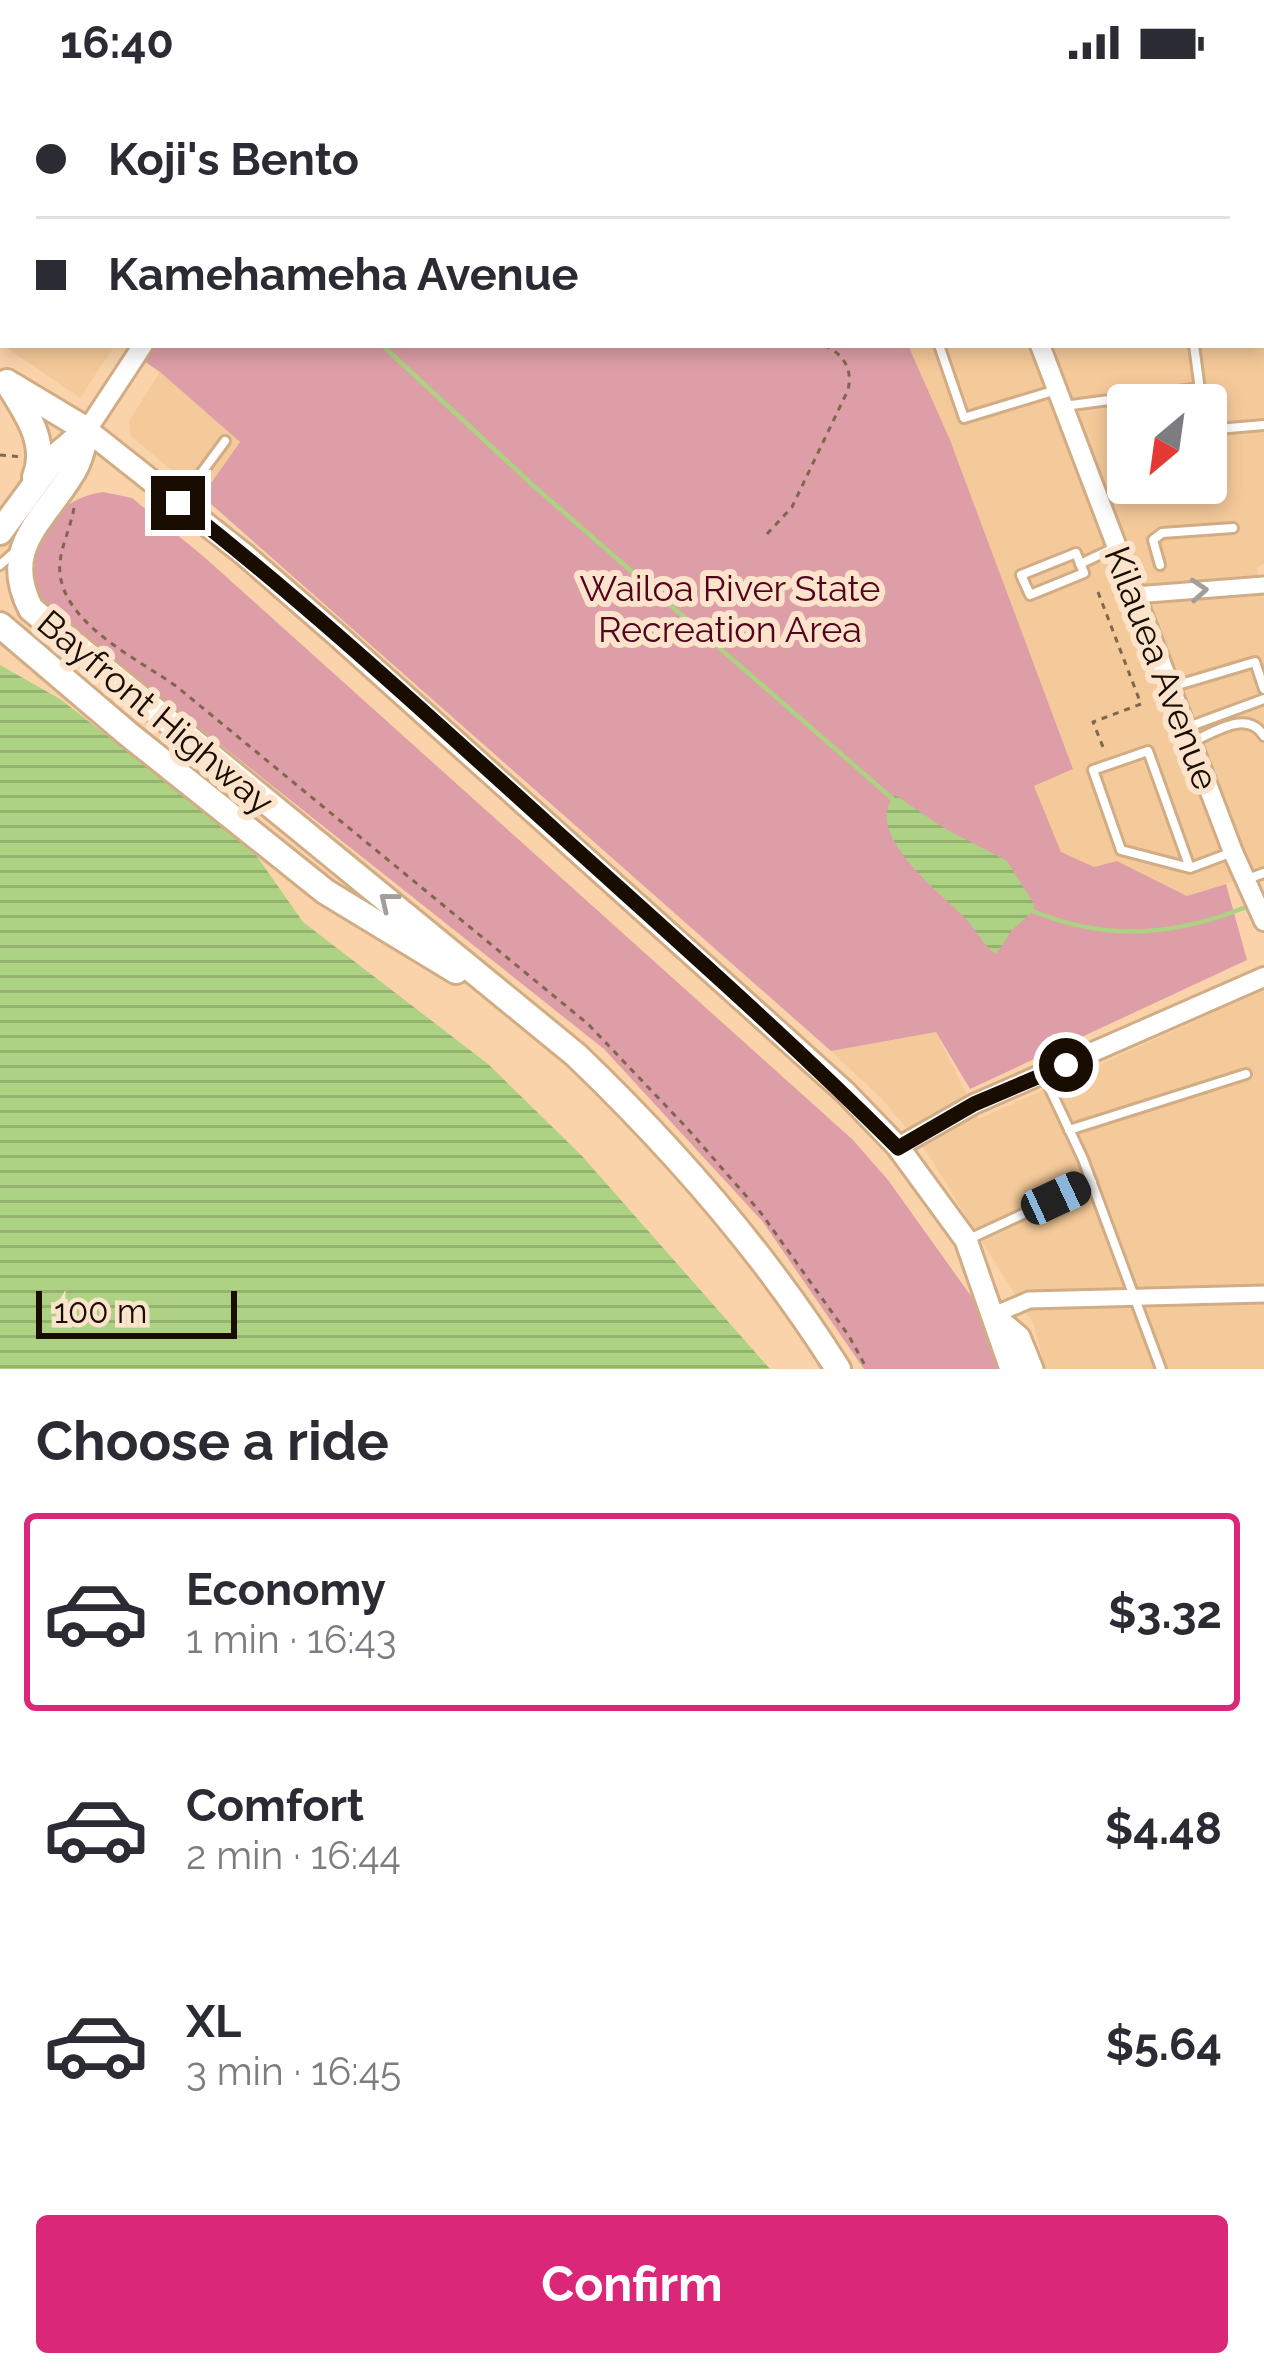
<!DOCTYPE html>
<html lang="en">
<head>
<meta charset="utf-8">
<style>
  :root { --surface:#fff; --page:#f7f7f7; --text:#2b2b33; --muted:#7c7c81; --line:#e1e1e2; --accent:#db2777 }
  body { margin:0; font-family:Raleway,sans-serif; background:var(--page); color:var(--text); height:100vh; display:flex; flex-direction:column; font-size:45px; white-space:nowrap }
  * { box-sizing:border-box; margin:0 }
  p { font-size:39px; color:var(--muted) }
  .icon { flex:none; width:66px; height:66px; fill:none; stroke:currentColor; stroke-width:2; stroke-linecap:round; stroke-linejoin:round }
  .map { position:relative; height:1285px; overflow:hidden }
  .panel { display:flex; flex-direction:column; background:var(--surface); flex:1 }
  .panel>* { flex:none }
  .guide { position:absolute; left:0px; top:0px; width:1266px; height:264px; box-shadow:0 6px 18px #0003; display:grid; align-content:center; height:264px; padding:0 36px; background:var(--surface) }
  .needle { width:78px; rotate:209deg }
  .controls { position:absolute; left:1107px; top:300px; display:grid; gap:24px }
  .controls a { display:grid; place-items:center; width:120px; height:120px; border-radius:12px; background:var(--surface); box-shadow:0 6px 18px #0003; font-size:60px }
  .scale { position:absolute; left:36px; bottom:30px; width:201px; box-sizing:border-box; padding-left:12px; border:6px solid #190c01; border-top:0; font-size:33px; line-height:42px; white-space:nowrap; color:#190c01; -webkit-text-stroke:9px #fbe4cb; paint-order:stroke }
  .end { position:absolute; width:54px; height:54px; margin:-27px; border:15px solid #190c01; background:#fff; box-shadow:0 0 0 6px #fff }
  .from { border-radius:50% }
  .car { position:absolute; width:36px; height:72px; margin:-36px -18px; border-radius:15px; box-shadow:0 0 9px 3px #0007; background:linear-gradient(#222 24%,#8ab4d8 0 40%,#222 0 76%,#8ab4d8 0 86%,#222 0) }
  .guide b { display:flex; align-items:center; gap:42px; height:114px; font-size:45px }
  .guide b+b { border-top:3px solid var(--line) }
  .guide i { width:30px; height:30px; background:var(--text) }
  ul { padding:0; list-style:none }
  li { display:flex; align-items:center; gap:36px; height:198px; margin:0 24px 18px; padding:0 12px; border:6px solid transparent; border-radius:12px }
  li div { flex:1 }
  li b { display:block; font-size:45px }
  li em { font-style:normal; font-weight:700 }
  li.current { border-color:var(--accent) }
  li>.icon { width:108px; height:108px; stroke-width:1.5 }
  h2 { padding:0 36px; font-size:54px; line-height:144px }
  .action { display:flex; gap:24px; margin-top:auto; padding:24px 36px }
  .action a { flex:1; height:138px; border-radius:12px; background:var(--accent); color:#fff; font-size:48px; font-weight:700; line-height:138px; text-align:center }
  .status { display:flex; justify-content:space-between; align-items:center; height:84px; padding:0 60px; background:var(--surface); direction:ltr }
  .status svg { height:33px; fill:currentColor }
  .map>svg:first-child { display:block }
  .built { fill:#f5ca9a; fill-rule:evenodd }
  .park { fill:#dd9ea7 }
  .water { fill:url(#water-rules) }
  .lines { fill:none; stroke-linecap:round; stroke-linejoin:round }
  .stream { stroke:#add283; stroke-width:4.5 }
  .service-casing { stroke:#d1ac84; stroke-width:14 }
  .minor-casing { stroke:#d1ac84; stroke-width:21 }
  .tertiary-casing { stroke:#d1ac84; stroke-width:24 }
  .secondary-casing { stroke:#d1ac84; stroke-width:27 }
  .primary-casing { stroke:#d1ac84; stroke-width:30 }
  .path { stroke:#7f674e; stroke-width:3; stroke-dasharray:6 6; stroke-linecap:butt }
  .service { stroke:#fff; stroke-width:8 }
  .minor { stroke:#fff; stroke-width:15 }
  .tertiary { stroke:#fff; stroke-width:18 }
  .secondary { stroke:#fff; stroke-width:21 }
  .primary { stroke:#fff; stroke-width:24 }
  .oneway { stroke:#a39e99 }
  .route { stroke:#190c01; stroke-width:15 }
  .labels { text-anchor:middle; stroke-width:12; stroke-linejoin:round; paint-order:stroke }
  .park-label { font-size:36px; fill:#55021f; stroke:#fbe4cb }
  .street-label { font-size:36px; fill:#190c01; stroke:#fbe4cb }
</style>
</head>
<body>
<div class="status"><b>16:40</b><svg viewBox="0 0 49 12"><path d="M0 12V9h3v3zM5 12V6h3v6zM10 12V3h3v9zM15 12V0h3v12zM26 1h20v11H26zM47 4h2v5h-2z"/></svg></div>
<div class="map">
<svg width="1264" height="1285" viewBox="0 0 1264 1285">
  <defs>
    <pattern id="water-rules" width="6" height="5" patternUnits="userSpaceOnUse" patternTransform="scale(3)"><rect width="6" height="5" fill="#add283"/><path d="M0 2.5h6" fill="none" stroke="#94b36f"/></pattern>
  </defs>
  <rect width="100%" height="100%" fill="#fad3aa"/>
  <g class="built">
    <path d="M 296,0 L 1041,0 L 1042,3 L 299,3 Z"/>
    <path d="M 1190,0 L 1264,0 L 1264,480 L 1257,483 L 1264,517 L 1264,787 L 1187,812 L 1117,777 L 1094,784 L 1061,769 L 1034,702 L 1073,685 L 950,356 L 908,261 L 1263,261 L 1263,3 L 1184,3 ZM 1128,321 L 1206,321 L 1206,399 L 1128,399 Z"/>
    <path d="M 3,237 L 3,261 L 115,261 L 80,314 L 0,259 Z"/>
    <path d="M 160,288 L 240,358 L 202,412 L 130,351 L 129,337 Z"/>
    <path d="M 1264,906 L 1264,1285 L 1045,1285 L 1034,1241 L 925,1066 L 881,1014 L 831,967 L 936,948 L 979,1035 Z"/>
  </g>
  <g class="park">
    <path d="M 0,0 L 296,0 L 299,3 L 3,3 L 0,242 Z"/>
    <path d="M 121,261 L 908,261 L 950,356 L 1073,685 L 1034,702 L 1061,768 L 1094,783 L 1117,777 L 1187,812 L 1226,800 L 1247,876 L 970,1005 L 936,948 L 831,967 L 202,412 L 240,358 L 160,288 Z"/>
    <path d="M 103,408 L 132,414 L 203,472 L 853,1056 L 888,1096 L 981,1226 L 1005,1285 L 864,1285 L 763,1138 L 604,965 L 46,522 C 13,477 50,414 103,408 Z"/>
  </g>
  <g class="water">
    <path d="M 0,581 L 60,615 L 251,764 L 303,838 L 488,980 L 582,1072 L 770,1285 L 0,1285 Z"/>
    <path d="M 895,711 L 944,744 L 1007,777 L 1034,820 L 1033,827 L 1012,846 L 996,870 C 984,862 976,846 965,834 C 941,809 861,749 895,711 Z"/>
  </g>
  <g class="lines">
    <g class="stream">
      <path d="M 76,0 L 78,3"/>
      <path d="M 382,261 L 536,404 L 894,716"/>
      <path d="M 1033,827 C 1107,858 1179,852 1253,820"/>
    </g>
    <defs>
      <g id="service">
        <path d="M 658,0 L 659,3"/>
        <path d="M 908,0 L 912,3"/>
        <path d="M 1032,0 L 1033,3"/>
        <path d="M 1079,0 L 1081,3"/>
        <path d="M 94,3 L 96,0"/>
        <path d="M 993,3 L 999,0"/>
        <path d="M 1018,3 L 1024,0"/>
        <path d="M 1263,197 L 1264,197"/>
        <path d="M 939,261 L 964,334 L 1053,307"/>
        <path d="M 1194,261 L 1202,321"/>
        <path d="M 1064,322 L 1200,304"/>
        <path d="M 1206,346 L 1264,341"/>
        <path d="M 180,418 L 225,357"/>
        <path d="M 1076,469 L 1084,489 L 1030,511 L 1021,491 Z"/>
        <path d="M 1080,480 L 1116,463"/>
        <path d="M 0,481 L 17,466"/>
        <path d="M 1160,481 L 1153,456 L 1162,449 L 1233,444"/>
        <path d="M 1171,603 L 1255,578 L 1264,605"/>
        <path d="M 1188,643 L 1264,615"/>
        <path d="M 1192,658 C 1215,648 1247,625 1264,652"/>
        <path d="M 1190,784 L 1148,667 L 1093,686 L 1121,766 L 1190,784 L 1230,769"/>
        <path d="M 1247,795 L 1264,789"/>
        <path d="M 1044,992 L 1083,1075 L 1161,1285"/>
        <path d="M 1069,1046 L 1246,990"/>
        <path d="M 967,1156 L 1092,1098"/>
      </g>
      <g id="minor">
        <path d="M 1135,511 L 1264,501"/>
        <path d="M 994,1231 L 1029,1216 L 1264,1210"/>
      </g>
      <g id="tertiary">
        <path d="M 959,0 L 960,3"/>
        <path d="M 335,3 L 339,0"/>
        <path d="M 1040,261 L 1233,768 L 1264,837"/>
        <path d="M 87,346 L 143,261"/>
        <path d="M 898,1063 L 974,1020 L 1264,893"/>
      </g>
      <g id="secondary">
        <path d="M 87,346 L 245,471 L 338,552 L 845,1008 L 898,1063 L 966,1156 L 1011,1285"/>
        <path d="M 994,1232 L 1019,1253 L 1032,1285"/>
      </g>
      <g id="primary">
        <path d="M 7,298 C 25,327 49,359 35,393"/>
        <path d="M 12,301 L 87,346"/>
        <path d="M 87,346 C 83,362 80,378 71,391 C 42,438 0,465 31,525 L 576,971 C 675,1066 765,1169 838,1285"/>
        <path d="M 0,448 L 56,372 L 87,346"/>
        <path d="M 0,541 L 127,649 L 326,808 L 456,887"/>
      </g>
    </defs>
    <use href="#service" class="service-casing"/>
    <use href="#minor" class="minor-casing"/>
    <use href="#tertiary" class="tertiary-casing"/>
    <use href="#secondary" class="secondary-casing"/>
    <use href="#primary" class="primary-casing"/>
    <g class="path">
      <path d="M 0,371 L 22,373"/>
      <path d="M 74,424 C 71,442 62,460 60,478 C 54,536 138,575 176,602 L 588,940 L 686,1043 L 761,1129 L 849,1252 L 867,1285"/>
      <path d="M 767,450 L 792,423 L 848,306 C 853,284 843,270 824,261"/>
      <path d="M 1098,508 L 1141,620 L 1093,638 L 1105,668"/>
    </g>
    <use href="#service" class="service"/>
    <use href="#minor" class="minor"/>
    <use href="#tertiary" class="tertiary"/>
    <use href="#secondary" class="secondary"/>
    <use href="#primary" class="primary"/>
  </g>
  <defs><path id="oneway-chevron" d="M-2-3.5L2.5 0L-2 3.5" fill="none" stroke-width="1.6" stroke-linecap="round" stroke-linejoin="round" transform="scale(3)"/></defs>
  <g class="oneway">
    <use href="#oneway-chevron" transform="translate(1199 506) rotate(-4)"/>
    <use href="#oneway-chevron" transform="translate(388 817) rotate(-141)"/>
  </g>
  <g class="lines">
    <path class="route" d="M 178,419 C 310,522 433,636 557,748 C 672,852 788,954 898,1064 L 974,1020 L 1066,981"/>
  </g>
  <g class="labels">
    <g class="park-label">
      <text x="730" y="517">Wailoa River State<tspan x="730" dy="41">Recreation Area</tspan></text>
    </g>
    <g class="street-label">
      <text transform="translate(1162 584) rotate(69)" y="13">Kilauea Avenue</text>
      <text transform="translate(156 628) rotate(40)" y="13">Bayfront Highway</text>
    </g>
  </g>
</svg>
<div class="controls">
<a><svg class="needle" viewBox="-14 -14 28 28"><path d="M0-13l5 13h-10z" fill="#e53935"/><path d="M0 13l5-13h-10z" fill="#7c7c81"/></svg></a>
</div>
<div class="scale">100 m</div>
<i class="end from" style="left:1066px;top:981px"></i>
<i class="end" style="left:178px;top:419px"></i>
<i class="car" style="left:1056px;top:1114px;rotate:65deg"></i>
<div class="guide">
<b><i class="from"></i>Koji's Bento</b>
<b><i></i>Kamehameha Avenue</b>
</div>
</div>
<section class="panel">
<h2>Choose a ride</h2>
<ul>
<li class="current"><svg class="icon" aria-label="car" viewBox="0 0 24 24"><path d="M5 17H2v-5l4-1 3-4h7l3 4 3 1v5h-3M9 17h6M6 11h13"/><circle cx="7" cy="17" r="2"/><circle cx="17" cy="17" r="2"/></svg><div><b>Economy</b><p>1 min · 16:43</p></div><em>$3.32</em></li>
<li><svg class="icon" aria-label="car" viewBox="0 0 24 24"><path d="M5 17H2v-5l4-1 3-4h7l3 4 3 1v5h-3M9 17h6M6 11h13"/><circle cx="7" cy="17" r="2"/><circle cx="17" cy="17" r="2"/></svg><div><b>Comfort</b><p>2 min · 16:44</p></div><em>$4.48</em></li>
<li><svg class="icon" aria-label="car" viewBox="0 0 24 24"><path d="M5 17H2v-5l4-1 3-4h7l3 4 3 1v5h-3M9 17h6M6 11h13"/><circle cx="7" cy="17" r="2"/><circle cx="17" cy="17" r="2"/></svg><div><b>XL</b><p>3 min · 16:45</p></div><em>$5.64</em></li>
</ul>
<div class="action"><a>Confirm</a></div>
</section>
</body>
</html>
